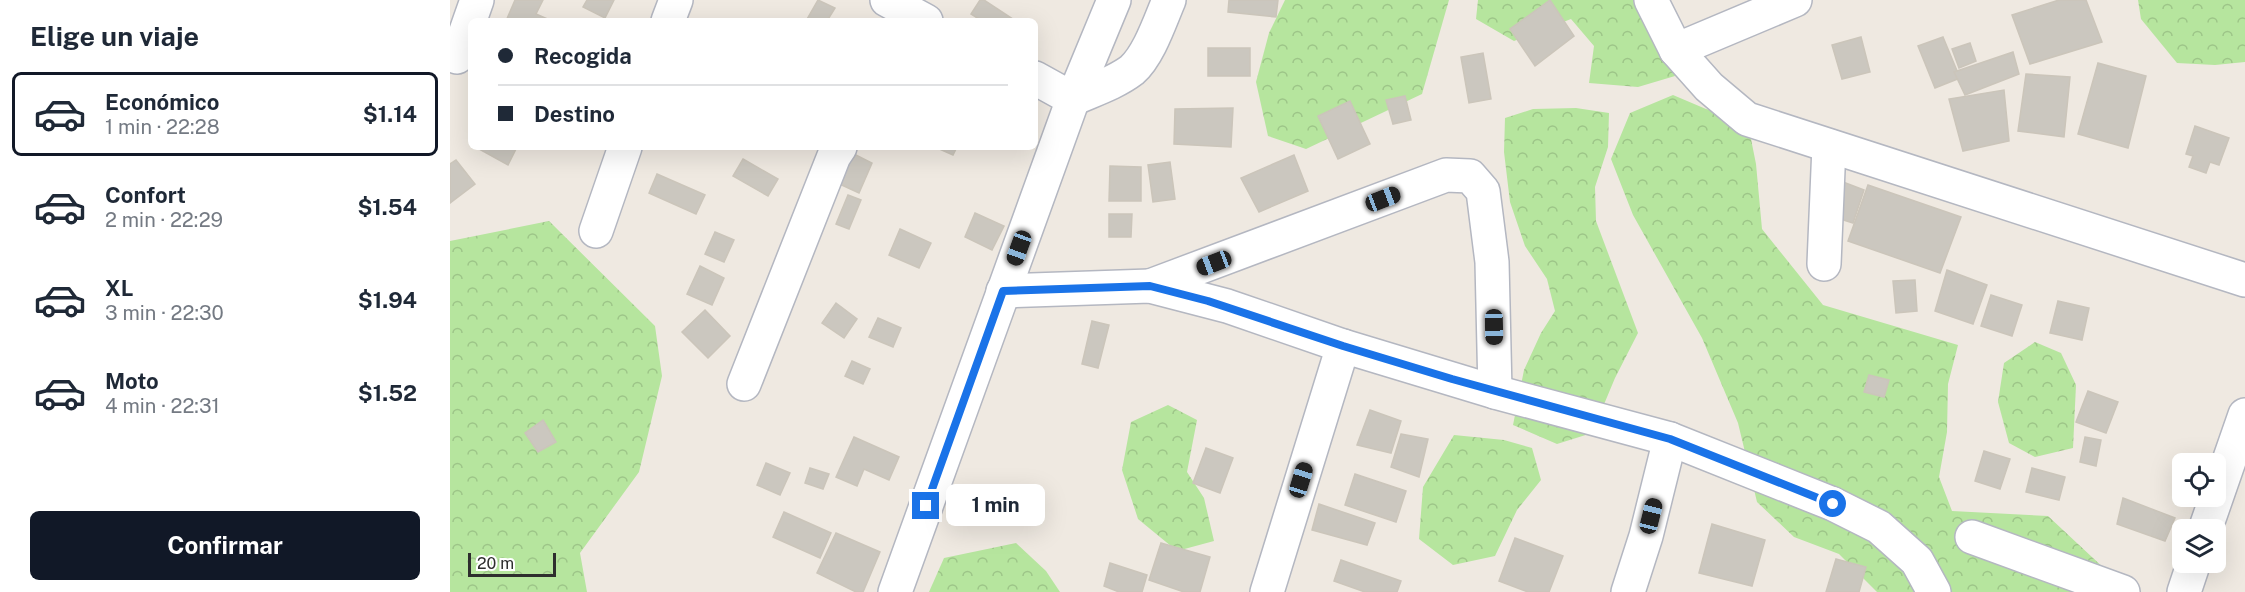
<!DOCTYPE html>
<html lang="es">
<head>
<meta charset="utf-8">
<style>
  :root { --surface:#fff; --page:#f6f6f7; --text:#1f2937; --muted:#747a83; --line:#e0e1e3; --accent:#111827 }
  body { margin:0; font-family:"Public Sans",sans-serif; background:var(--page); color:var(--text); height:100vh; display:flex; flex-direction:column; font-size:22px; white-space:nowrap }
  * { box-sizing:border-box; margin:0 }
  p { font-size:20px; color:var(--muted) }
  .icon { flex:none; width:33px; height:33px; fill:none; stroke:currentColor; stroke-width:2; stroke-linecap:round; stroke-linejoin:round }
  .map { position:relative; flex:1; overflow:hidden }
  .sheet { display:flex; flex-direction:column; background:var(--surface); width:450px }
  .sheet>* { flex:none }
  .guide { position:absolute; left:18px; top:18px; width:570px; height:132px; border-radius:9px; box-shadow:0 6px 24px #0002; display:grid; align-content:center; height:132px; padding:0 30px; background:var(--surface) }
  .fabs { position:absolute; left:1722px; top:453px; display:grid; gap:12px }
  .fabs a { display:grid; place-items:center; width:54px; height:54px; border-radius:9px; background:var(--surface); box-shadow:0 6px 24px #0002; font-size:30px }
  .scale { position:absolute; left:18px; bottom:15px; width:88px; box-sizing:border-box; padding-left:6px; border:3px solid #2e2e2e; border-top:0; font-size:16px; line-height:21px; white-space:nowrap; color:#2e2e2e; -webkit-text-stroke:4px #fff; paint-order:stroke }
  .end { position:absolute; width:27px; height:27px; margin:-14px; border:8px solid #1a73e8; background:#fff; box-shadow:0 0 0 3px #fff }
  .from { border-radius:50% }
  .bubble { position:absolute; height:42px; border-radius:9px; background:var(--surface); box-shadow:0 6px 24px #0002; font-size:20px; font-weight:700; line-height:42px; text-align:center }
  .car { position:absolute; width:18px; height:36px; margin:-18px -9px; border-radius:8px; box-shadow:0 0 4px 2px #0007; background:linear-gradient(#222 24%,#8ab4d8 0 40%,#222 0 76%,#8ab4d8 0 86%,#222 0) }
  .guide b { display:flex; align-items:center; gap:21px; height:57px; font-size:22px }
  .guide b+b { border-top:2px solid var(--line) }
  .guide i { width:15px; height:15px; background:var(--text) }
  ul { padding:0; list-style:none }
  li { display:flex; align-items:center; gap:18px; height:84px; margin:0 12px 9px; padding:0 18px; border:3px solid transparent; border-radius:9px }
  li div { flex:1 }
  li b { display:block; font-size:22px }
  li em { font-style:normal; font-weight:700 }
  li.active { border-color:var(--accent) }
  li>.icon { width:54px; height:54px; stroke-width:1.5 }
  h2 { padding:0 30px; font-size:27px; line-height:72px }
  .action { display:flex; gap:12px; margin-top:auto; padding:12px 30px }
  .action a { flex:1; height:69px; border-radius:9px; background:var(--accent); color:#fff; font-size:24px; font-weight:700; line-height:69px; text-align:center }
  main { display:flex; flex:1; min-height:0 }
  .map>svg:first-child { display:block }
  .forest { fill:url(#forest-crowns) }
  .building { fill:#cbc7bf; stroke:#cbc5ba; stroke-width:1.5 }
  .lines { fill:none; stroke-linecap:round; stroke-linejoin:round }
  .minor-casing { stroke:#b4b7c1; stroke-width:36 }
  .minor { stroke:#fff; stroke-width:33 }
  .route { stroke:#1a73e8; stroke-width:8 }
</style>
</head>
<body>
<main>
<section class="sheet">
<h2>Elige un viaje</h2>
<ul>
<li class="active"><svg class="icon" aria-label="car" viewBox="0 0 24 24"><path d="M5 17H2v-5l4-1 3-4h7l3 4 3 1v5h-3M9 17h6M6 11h13"/><circle cx="7" cy="17" r="2"/><circle cx="17" cy="17" r="2"/></svg><div><b>Económico</b><p>1 min · 22:28</p></div><em>$1.14</em></li>
<li><svg class="icon" aria-label="car" viewBox="0 0 24 24"><path d="M5 17H2v-5l4-1 3-4h7l3 4 3 1v5h-3M9 17h6M6 11h13"/><circle cx="7" cy="17" r="2"/><circle cx="17" cy="17" r="2"/></svg><div><b>Confort</b><p>2 min · 22:29</p></div><em>$1.54</em></li>
<li><svg class="icon" aria-label="car" viewBox="0 0 24 24"><path d="M5 17H2v-5l4-1 3-4h7l3 4 3 1v5h-3M9 17h6M6 11h13"/><circle cx="7" cy="17" r="2"/><circle cx="17" cy="17" r="2"/></svg><div><b>XL</b><p>3 min · 22:30</p></div><em>$1.94</em></li>
<li><svg class="icon" aria-label="car" viewBox="0 0 24 24"><path d="M5 17H2v-5l4-1 3-4h7l3 4 3 1v5h-3M9 17h6M6 11h13"/><circle cx="7" cy="17" r="2"/><circle cx="17" cy="17" r="2"/></svg><div><b>Moto</b><p>4 min · 22:31</p></div><em>$1.52</em></li>
</ul>
<div class="action"><a>Confirmar</a></div>
</section>
<div class="map">
<svg width="1795" height="592" viewBox="0 0 1795 592">
  <defs>
    <pattern id="forest-crowns" width="20" height="18" patternUnits="userSpaceOnUse" patternTransform="scale(1.5)"><rect width="20" height="18" fill="#b6e59e"/><path d="M2 6a3 3 0 1 1 6 0M12 15a3 3 0 1 1 6 0" fill="none" stroke="#9dc588"/></pattern>
  </defs>
  <rect width="100%" height="100%" fill="#efe9e1"/>
  <g class="forest">
    <path d="M 835,0 L 999,0 L 972,94 L 856,149 L 818,136 L 806,82 L 819,33 Z"/>
    <path d="M 1028,0 L 1194,0 L 1211,20 L 1225,76 L 1188,87 L 1139,83 L 1144,46 L 1121,19 L 1064,41 L 1026,19 Z"/>
    <path d="M 1688,0 L 1795,0 L 1795,62 L 1765,65 L 1727,63 L 1691,19 Z"/>
    <path d="M 1223,95 L 1256,109 L 1297,119 L 1306,164 L 1312,229 L 1373,305 L 1508,345 L 1498,384 L 1497,432 L 1489,477 L 1502,511 L 1598,516 L 1658,572 L 1647,592 L 1427,592 L 1389,554 L 1344,537 L 1307,502 L 1288,423 L 1252,338 L 1183,215 L 1161,159 L 1180,113 Z"/>
    <path d="M 1126,108 L 1159,113 L 1158,147 L 1145,187 L 1146,221 L 1188,333 L 1165,378 L 1142,433 L 1107,444 L 1063,425 L 1074,370 L 1091,333 L 1105,311 L 1097,279 L 1075,246 L 1060,202 L 1054,152 L 1055,118 L 1083,109 Z"/>
    <path d="M 99,221 L 205,326 L 212,376 L 189,472 L 130,553 L 137,592 L 0,592 L 0,241 Z"/>
    <path d="M 1585,342 L 1611,353 L 1626,385 L 1623,448 L 1585,457 L 1559,443 L 1548,402 L 1554,363 Z"/>
    <path d="M 718,405 L 747,420 L 737,472 L 754,498 L 764,541 L 727,551 L 688,519 L 672,470 L 681,422 Z"/>
    <path d="M 1004,435 L 1054,440 L 1082,448 L 1091,480 L 1067,510 L 1045,556 L 1003,565 L 969,539 L 973,487 Z"/>
    <path d="M 566,543 L 596,571 L 610,592 L 479,592 L 494,558 Z"/>
  </g>
  <g class="building">
    <path d="M 65,0 L 93,0 L 86,14 L 102,21 L 56,21 Z"/>
    <path d="M 137,0 L 164,0 L 155,18 L 133,7 Z"/>
    <path d="M 368,0 L 385,8 L 377,21 L 356,21 Z"/>
    <path d="M 530,0 L 534,0 L 566,21 L 532,21 L 521,14 Z"/>
    <path d="M 779,0 L 828,0 L 826,17 L 778,12 Z"/>
    <path d="M 1100,0 L 1124,36 L 1085,66 L 1060,29 Z"/>
    <path d="M 1609,0 L 1636,0 L 1652,42 L 1580,64 L 1562,15 Z"/>
    <path d="M 1411,37 L 1420,72 L 1392,79 L 1382,45 Z"/>
    <path d="M 1493,37 L 1510,78 L 1485,88 L 1468,46 Z"/>
    <path d="M 1520,43 L 1526,61 L 1509,68 L 1502,49 Z"/>
    <rect x="758" y="48" width="42" height="28"/>
    <path d="M 1563,52 L 1569,74 L 1515,95 L 1504,72 Z"/>
    <path d="M 1033,53 L 1041,99 L 1019,103 L 1011,57 Z"/>
    <path d="M 1648,63 L 1696,76 L 1678,148 L 1628,134 Z"/>
    <path d="M 1576,74 L 1620,77 L 1614,137 L 1568,131 Z"/>
    <path d="M 1554,90 L 1559,141 L 1513,151 L 1499,99 Z"/>
    <path d="M 955,96 L 961,120 L 943,124 L 936,100 Z"/>
    <path d="M 900,101 L 920,144 L 888,159 L 868,116 Z"/>
    <path d="M 783,108 L 781,147 L 724,144 L 725,109 Z"/>
    <path d="M 1745,126 L 1779,138 L 1769,165 L 1760,162 L 1756,173 L 1739,167 L 1743,156 L 1736,154 Z"/>
    <path d="M 30,147 L 67,147 L 58,165 L 29,149 Z"/>
    <path d="M 485,147 L 507,147 L 503,155 Z"/>
    <path d="M 394,149 L 422,163 L 409,193 L 381,180 Z"/>
    <path d="M 844,155 L 858,191 L 809,212 L 791,178 Z"/>
    <path d="M 293,159 L 328,179 L 318,196 L 283,176 Z"/>
    <path d="M 6,160 L 25,184 L 0,203 L 0,164 Z"/>
    <path d="M 720,162 L 725,199 L 703,202 L 698,165 Z"/>
    <path d="M 660,166 L 691,167 L 691,201 L 659,201 Z"/>
    <path d="M 207,174 L 255,195 L 246,214 L 199,193 Z"/>
    <path d="M 1393,182 L 1414,190 L 1403,223 L 1384,217 Z"/>
    <path d="M 1418,185 L 1511,217 L 1490,273 L 1398,241 Z"/>
    <path d="M 398,195 L 411,200 L 399,229 L 386,224 Z"/>
    <path d="M 525,213 L 554,226 L 542,250 L 515,237 Z"/>
    <path d="M 659,214 L 682,214 L 681,237 L 659,237 Z"/>
    <path d="M 450,229 L 481,243 L 469,268 L 439,255 Z"/>
    <path d="M 265,232 L 284,240 L 274,262 L 255,254 Z"/>
    <path d="M 250,266 L 274,278 L 262,305 L 237,294 Z"/>
    <path d="M 1497,270 L 1537,285 L 1523,324 L 1485,311 Z"/>
    <path d="M 1465,280 L 1467,311 L 1446,313 L 1443,281 Z"/>
    <path d="M 1541,295 L 1572,305 L 1562,336 L 1531,326 Z"/>
    <path d="M 1608,301 L 1639,308 L 1632,340 L 1600,333 Z"/>
    <path d="M 386,303 L 407,319 L 394,338 L 372,323 Z"/>
    <path d="M 255,310 L 280,336 L 258,358 L 232,332 Z"/>
    <path d="M 428,318 L 451,328 L 443,347 L 419,337 Z"/>
    <path d="M 642,321 L 659,325 L 648,368 L 632,364 Z"/>
    <path d="M 402,361 L 420,369 L 413,384 L 395,376 Z"/>
    <path d="M 1419,375 L 1439,380 L 1434,397 L 1414,392 Z"/>
    <path d="M 1638,391 L 1668,402 L 1656,433 L 1626,422 Z"/>
    <path d="M 920,410 L 951,421 L 941,453 L 907,445 Z"/>
    <path d="M 93,420 L 106,442 L 88,452 L 75,433 Z"/>
    <path d="M 951,434 L 978,439 L 969,477 L 941,467 Z"/>
    <path d="M 404,437 L 449,457 L 439,480 L 414,469 L 407,486 L 386,477 Z"/>
    <path d="M 1635,437 L 1651,440 L 1646,466 L 1630,462 Z"/>
    <path d="M 756,448 L 783,458 L 770,493 L 743,483 Z"/>
    <path d="M 1534,451 L 1560,459 L 1550,489 L 1525,481 Z"/>
    <path d="M 316,463 L 340,473 L 330,495 L 307,485 Z"/>
    <path d="M 360,468 L 379,474 L 373,489 L 355,483 Z"/>
    <path d="M 1582,468 L 1615,477 L 1609,500 L 1576,492 Z"/>
    <path d="M 905,474 L 956,491 L 946,522 L 895,505 Z"/>
    <path d="M 1673,498 L 1725,518 L 1715,541 L 1667,524 Z"/>
    <path d="M 869,504 L 925,523 L 917,545 L 862,530 Z"/>
    <path d="M 334,512 L 381,533 L 370,558 L 323,537 Z"/>
    <path d="M 1262,524 L 1315,540 L 1302,586 L 1249,573 Z"/>
    <path d="M 386,533 L 430,552 L 413,592 L 406,592 L 367,573 Z"/>
    <path d="M 1065,538 L 1113,556 L 1099,592 L 1078,592 L 1049,581 Z"/>
    <path d="M 711,543 L 760,557 L 750,592 L 734,592 L 699,580 Z"/>
    <path d="M 1386,559 L 1416,567 L 1409,592 L 1376,592 Z"/>
    <path d="M 891,560 L 951,581 L 947,592 L 915,592 L 884,581 Z"/>
    <path d="M 660,563 L 697,575 L 692,592 L 669,592 L 654,586 Z"/>
  </g>
  <g class="lines">
    <defs>
      <g id="minor">
        <path d="M 437,0 L 476,21"/>
        <path d="M 1201,0 L 1226,50 L 1259,87 L 1297,119 L 1795,280"/>
        <path d="M 218,21 L 226,0"/>
        <path d="M 1226,50 L 1345,0"/>
        <path d="M 7,57 L 27,0"/>
        <path d="M 585,78 L 623,99"/>
        <path d="M 623,99 C 643,90 665,83 682,70 C 699,55 710,21 719,0"/>
        <path d="M 146,231 L 175,147"/>
        <path d="M 1374,264 L 1379,146"/>
        <path d="M 700,286 L 996,175 L 1020,176 L 1033,191 L 1042,262 L 1045,392"/>
        <path d="M 553,291 L 700,286 L 777,306 L 893,346 L 1045,392 L 1220,439 L 1383,504 L 1429,527 L 1467,561 L 1484,592"/>
        <path d="M 294,384 L 384,156 L 390,147"/>
        <path d="M 1755,530 L 1795,415"/>
        <path d="M 1522,537 L 1673,592"/>
        <path d="M 445,592 L 623,99 L 664,0"/>
        <path d="M 817,592 L 893,346"/>
        <path d="M 1178,592 L 1196,536 L 1220,439"/>
        <path d="M 1734,592 L 1744,562"/>
      </g>
    </defs>
    <use href="#minor" class="minor-casing"/>
    <use href="#minor" class="minor"/>
  </g>
  <g class="lines">
    <path class="route" d="M 476,506 L 553,291 L 700,286 L 758,301 L 893,346 L 1002,379 L 1220,439 L 1383,504"/>
  </g>
</svg>
<div class="fabs">
<a><svg class="icon" aria-label="locate" viewBox="0 0 24 24"><circle cx="12" cy="12" r="6"/><path d="M12 2v4M12 18v4M2 12h4M18 12h4"/></svg></a>
<a><svg class="icon" aria-label="layers" viewBox="0 0 24 24"><path d="M12 4l9 5-9 5-9-5zM3 14l9 5 9-5"/></svg></a>
</div>
<div class="scale">20 m</div>
<i class="end from" style="left:1383px;top:504px"></i>
<i class="end" style="left:476px;top:506px"></i>
<div class="bubble" style="left:496px;top:484px;width:99px">1 min</div>
<i class="car" style="left:933px;top:199px;rotate:69deg"></i>
<i class="car" style="left:569px;top:248px;rotate:200deg"></i>
<i class="car" style="left:764px;top:263px;rotate:249deg"></i>
<i class="car" style="left:1044px;top:327px;rotate:179deg"></i>
<i class="car" style="left:851px;top:480px;rotate:17deg"></i>
<i class="car" style="left:1201px;top:516px;rotate:14deg"></i>
<div class="guide">
<b><i class="from"></i>Recogida</b>
<b><i></i>Destino</b>
</div>
</div>
</main>
</body>
</html>
